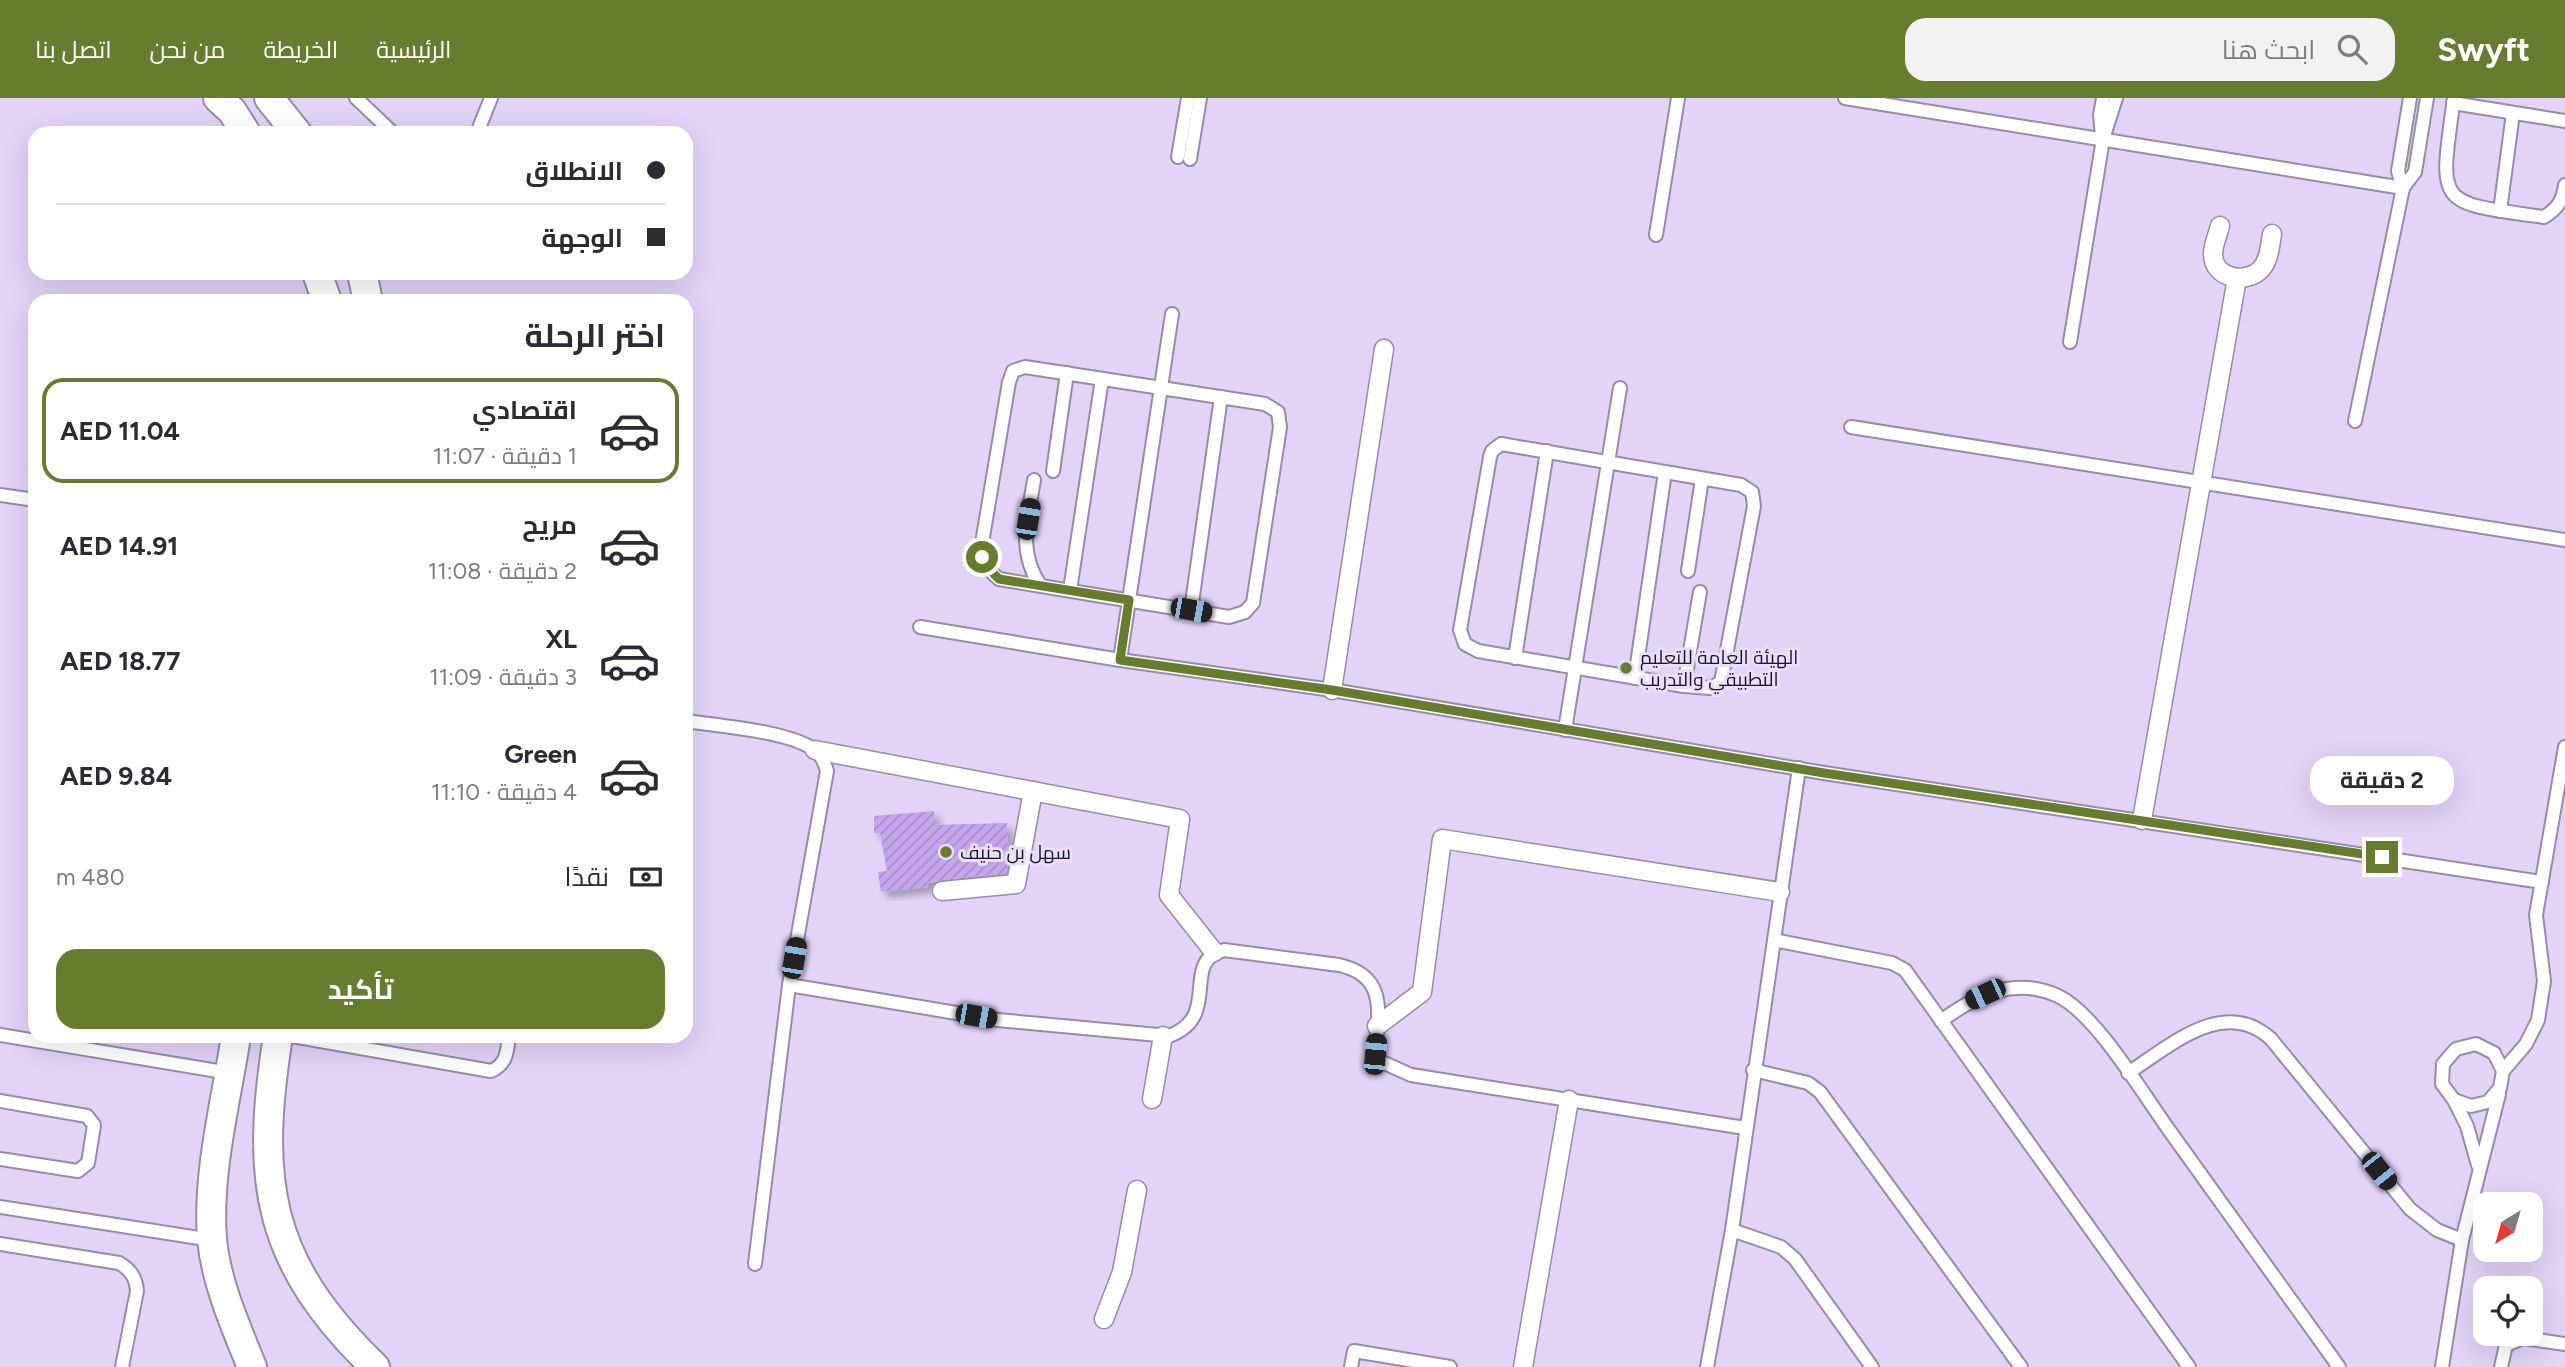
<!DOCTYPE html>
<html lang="ar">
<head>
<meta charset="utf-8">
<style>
  :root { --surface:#fff; --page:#f2f2f3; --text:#2b2b33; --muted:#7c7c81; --line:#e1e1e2; --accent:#667d2f }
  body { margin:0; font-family:Figtree,Cairo,sans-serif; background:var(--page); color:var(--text); direction:rtl; height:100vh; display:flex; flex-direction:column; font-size:26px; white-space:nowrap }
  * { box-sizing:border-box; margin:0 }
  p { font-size:23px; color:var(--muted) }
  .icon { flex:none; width:38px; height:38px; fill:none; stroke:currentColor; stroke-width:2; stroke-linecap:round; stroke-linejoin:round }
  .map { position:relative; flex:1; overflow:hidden; direction:ltr }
  .drawer { position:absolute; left:28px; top:196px; width:665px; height:749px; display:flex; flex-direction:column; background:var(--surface); border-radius:21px; box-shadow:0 7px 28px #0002; direction:rtl }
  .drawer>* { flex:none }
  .hud { position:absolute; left:28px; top:28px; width:665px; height:154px; border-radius:21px; box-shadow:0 7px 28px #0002; direction:rtl; display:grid; align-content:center; height:154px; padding:0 28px; background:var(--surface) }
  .needle { width:46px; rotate:217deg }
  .buttons { position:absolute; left:2473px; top:1094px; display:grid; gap:14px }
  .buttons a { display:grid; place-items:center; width:70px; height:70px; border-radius:14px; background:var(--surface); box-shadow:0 7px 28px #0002; font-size:35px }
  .end { position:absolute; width:32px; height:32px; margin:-16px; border:9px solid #667d2f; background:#fff; box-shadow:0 0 0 4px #fff }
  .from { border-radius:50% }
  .bubble { position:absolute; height:49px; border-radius:21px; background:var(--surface); box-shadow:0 7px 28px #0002; font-size:23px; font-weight:700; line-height:49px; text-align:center; direction:rtl }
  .car { position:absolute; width:21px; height:42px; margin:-21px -10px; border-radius:9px; box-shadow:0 0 5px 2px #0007; background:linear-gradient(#222 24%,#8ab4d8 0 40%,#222 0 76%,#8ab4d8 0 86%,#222 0) }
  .hud b { display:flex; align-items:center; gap:24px; height:66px; font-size:26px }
  .hud b+b { border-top:2px solid var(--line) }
  .hud i { width:18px; height:18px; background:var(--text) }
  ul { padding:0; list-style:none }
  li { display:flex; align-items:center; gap:21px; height:105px; margin:0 14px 10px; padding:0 14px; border:4px solid transparent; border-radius:21px }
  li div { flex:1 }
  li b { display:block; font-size:26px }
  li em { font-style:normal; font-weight:700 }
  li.selected { border-color:var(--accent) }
  li>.icon { width:63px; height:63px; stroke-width:1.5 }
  h2 { padding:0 28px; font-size:32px; line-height:84px }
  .pay { display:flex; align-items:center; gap:18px; height:77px; padding:0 28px; font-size:26px }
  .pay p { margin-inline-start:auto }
  .cta { display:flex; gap:14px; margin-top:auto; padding:14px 28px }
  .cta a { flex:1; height:80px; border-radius:21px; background:var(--accent); color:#fff; font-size:28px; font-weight:700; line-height:80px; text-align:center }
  header { display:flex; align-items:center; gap:42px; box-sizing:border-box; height:98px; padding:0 35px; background:var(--accent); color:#fff }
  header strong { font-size:33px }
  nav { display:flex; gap:38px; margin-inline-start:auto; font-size:24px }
  .search { width:490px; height:63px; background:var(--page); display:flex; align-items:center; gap:18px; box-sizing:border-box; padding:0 24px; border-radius:21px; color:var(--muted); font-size:26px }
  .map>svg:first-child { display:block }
  .built { fill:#e2d3f7; fill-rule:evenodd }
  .building { fill:url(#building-hatch); filter:url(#shadow) }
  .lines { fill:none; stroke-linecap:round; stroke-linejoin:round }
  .service-casing { stroke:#978ca7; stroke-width:16 }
  .pedestrian-casing { stroke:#978ca7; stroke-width:21 }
  .tertiary-casing { stroke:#978ca7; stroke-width:32 }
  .service { stroke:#fff; stroke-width:12 }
  .pedestrian { stroke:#fff; stroke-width:18 }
  .tertiary { stroke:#fff; stroke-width:28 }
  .route { stroke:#667d2f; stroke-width:9 }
  .poi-dot { fill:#667d2f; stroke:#eadefb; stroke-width:2.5 }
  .labels { text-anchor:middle; stroke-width:6; stroke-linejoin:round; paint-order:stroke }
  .poi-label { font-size:19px; fill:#1a1620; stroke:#eadefb; text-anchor:start }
</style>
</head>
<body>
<header>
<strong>Swyft</strong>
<div class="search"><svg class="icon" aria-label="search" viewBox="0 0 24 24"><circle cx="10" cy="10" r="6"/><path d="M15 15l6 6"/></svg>ابحث هنا</div>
<nav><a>الرئيسية</a><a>الخريطة</a><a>من نحن</a><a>اتصل بنا</a></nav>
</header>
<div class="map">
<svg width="2565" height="1269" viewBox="0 0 2565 1269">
  <defs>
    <pattern id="building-hatch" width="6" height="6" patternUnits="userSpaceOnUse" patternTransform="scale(1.75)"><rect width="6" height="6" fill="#c3a6eb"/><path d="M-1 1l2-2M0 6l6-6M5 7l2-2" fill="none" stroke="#a78ec9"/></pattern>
    <filter id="shadow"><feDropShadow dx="6" dy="6" stdDeviation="3.5" flood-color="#0004"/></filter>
  </defs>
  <rect width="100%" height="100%" fill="#eadefb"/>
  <path class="built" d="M 0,0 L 2565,0 L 2565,1269 L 0,1269 ZM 35,35 L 686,35 L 686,175 L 35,175 ZM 35,203 L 686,203 L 686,938 L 35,938 ZM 2485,1106 L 2530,1106 L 2530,1152 L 2485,1152 ZM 2485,1190 L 2530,1190 L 2530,1236 L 2485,1236 Z"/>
  <path class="building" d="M 934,713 L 934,727 L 1007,725 L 1009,759 L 1006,775 L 941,782 L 928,785 L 928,789 L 881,794 L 878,774 L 887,773 L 880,735 L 874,735 L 874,718 Z"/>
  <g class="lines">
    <defs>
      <g id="service">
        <path d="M 356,0 L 393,35"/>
        <path d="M 1845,0 L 2403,90"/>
        <path d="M 2454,0 C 2439,109 2435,104 2544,119 C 2557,111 2563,103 2565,87"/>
        <path d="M 2453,5 L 2565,23"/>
        <path d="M 477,35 L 491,0"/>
        <path d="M 2102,38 L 2100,17 L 2103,0"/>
        <path d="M 1178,59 L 1188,0"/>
        <path d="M 1190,61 L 1200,0"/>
        <path d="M 2403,90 L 2398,73 L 2410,0"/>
        <path d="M 2500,113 L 2513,15"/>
        <path d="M 1656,137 L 1678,0"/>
        <path d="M 2070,244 L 2103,41 L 2116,0"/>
        <path d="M 1025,269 L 1265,306 L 1278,314 L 1280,329 L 1253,505 L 1245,514 L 1229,519 L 999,481 C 988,472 983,465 981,451 L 1009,284 L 1013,273 Z"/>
        <path d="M 2355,323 L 2403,90 L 2415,74 L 2427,0"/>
        <path d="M 1851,329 L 2565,442"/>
        <path d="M 1501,346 L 1741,387 L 1752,394 L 1754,408 L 1721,584 L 1711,590 L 1684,588 L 1478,553 L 1465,546 L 1460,532 L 1490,359 L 1492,353 Z"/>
        <path d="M 1053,373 L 1067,275"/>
        <path d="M 1034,382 C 1028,420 1017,453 1040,487"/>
        <path d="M 0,397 L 35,402"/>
        <path d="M 1688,473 L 1702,381"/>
        <path d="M 1070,492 L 1102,281"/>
        <path d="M 1191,512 L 1221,299"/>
        <path d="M 920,529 L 1120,562 L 1332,592 L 1824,675 L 2542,784"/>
        <path d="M 1515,560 L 1547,353"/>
        <path d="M 1120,562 L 1172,216"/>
        <path d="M 1635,580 L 1665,374"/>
        <path d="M 1684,588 L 1700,494"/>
        <path d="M 686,623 C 719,628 787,633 813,651 C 821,656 824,663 827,673 L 789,887 L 755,1166"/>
        <path d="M 1565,632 L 1620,290"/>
        <path d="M 1774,842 L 1892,865 L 1905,872 L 2189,1269"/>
        <path d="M 789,887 L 998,922 L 1169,938 C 1223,918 1179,864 1224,852 L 1339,867 C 1389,878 1378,917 1375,956 L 1382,964 L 1411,977 L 1745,1030"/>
        <path d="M 1941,923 C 1976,897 2015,878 2058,898 C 2096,916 2143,996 2169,1032 C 2225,1111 2282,1190 2339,1269"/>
        <path d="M 0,937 L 230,975"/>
        <path d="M 292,938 L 491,973 C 507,966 507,954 509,938"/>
        <path d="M 1753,972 L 1808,985 L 1820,994 L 2021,1269"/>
        <path d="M 2503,973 L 2494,955 L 2476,946 L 2456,951 L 2443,966 L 2442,986 L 2454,1002 L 2471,1008 L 2488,1004 L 2500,990 L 2503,973 L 2526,946 L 2538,922 L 2544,883 L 2536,817 L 2565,649"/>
        <path d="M 2128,975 C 2170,948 2224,898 2271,941 L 2410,1111 L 2437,1132 L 2462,1142"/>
        <path d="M 2454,1002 L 2467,1028 L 2478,1067"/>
        <path d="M 0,1003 L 87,1018 L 94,1027 L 88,1065 L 78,1073 L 0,1061"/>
        <path d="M 0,1109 L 212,1142"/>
        <path d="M 1732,1132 L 1781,1149 L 1795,1161 L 1872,1269"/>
        <path d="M 0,1146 L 119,1165 C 131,1172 136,1180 137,1193 L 122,1269"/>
        <path d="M 1351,1269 L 1354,1253 L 1450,1269"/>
        <path d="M 1707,1269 L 1732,1132 L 1799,670"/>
        <path d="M 2442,1269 L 2462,1142 L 2499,996"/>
        <path d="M 2501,1269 L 2506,1247 L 2523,1240 L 2565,1246"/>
      </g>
      <g id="pedestrian">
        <path d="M 2220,128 C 2218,136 2213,147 2213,156 C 2213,180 2244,186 2259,173 C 2269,165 2270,148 2272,136"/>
        <path d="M 1332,592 L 1384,251"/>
        <path d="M 815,652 L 1180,721 L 1169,797 L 1214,854"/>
        <path d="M 2142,722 L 2237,180"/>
        <path d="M 942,793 L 1016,786 L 1033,693"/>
        <path d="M 1377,928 L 1422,894 L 1442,741 L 1780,794"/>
        <path d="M 1152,1001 L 1163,938"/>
        <path d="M 1104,1221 L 1122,1174 L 1137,1092"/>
        <path d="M 1523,1269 L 1569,1002"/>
      </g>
      <g id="tertiary">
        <path d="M 218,0 L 232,13 L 246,35"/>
        <path d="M 269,0 L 297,35"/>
        <path d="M 317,175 L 327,203"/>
        <path d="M 362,175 L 368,203"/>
        <path d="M 236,938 C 226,1004 207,1074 212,1141 C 216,1185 236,1229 252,1269"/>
        <path d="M 278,938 C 255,1083 266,1164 375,1269"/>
      </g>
    </defs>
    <use href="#service" class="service-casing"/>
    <use href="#pedestrian" class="pedestrian-casing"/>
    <use href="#tertiary" class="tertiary-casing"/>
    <use href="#service" class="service"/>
    <use href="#pedestrian" class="pedestrian"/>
    <use href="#tertiary" class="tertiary"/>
  </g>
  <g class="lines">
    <path class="route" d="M 982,459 L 985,467 L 999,481 L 1129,502 L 1120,562 L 1332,592 L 1824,675 L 2382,759"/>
  </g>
  <g class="poi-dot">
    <circle cx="1626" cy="570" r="7"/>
    <circle cx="946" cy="754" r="7"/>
  </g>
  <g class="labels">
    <g class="poi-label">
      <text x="1640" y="566">الهيئة العامة للتعليم<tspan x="1640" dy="22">التطبيقي والتدريب</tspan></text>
      <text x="960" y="761">سهل بن حنيف</text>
    </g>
  </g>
</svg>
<div class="buttons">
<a><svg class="needle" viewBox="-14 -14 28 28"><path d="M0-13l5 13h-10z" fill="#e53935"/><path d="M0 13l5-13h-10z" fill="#7c7c81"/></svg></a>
<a><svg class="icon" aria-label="locate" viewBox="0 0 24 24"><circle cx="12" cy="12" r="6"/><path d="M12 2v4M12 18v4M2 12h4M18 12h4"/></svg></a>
</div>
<i class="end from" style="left:982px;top:459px"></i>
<i class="end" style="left:2382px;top:759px"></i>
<div class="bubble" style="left:2310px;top:658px;width:144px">2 دقيقة</div>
<i class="car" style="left:1028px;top:421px;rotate:9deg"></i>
<i class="car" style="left:1191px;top:512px;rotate:100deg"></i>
<i class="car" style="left:794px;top:860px;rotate:10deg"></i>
<i class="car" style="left:1985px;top:896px;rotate:245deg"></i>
<i class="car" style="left:976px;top:918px;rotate:100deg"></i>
<i class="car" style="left:1375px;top:956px;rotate:5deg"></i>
<i class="car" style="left:2379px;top:1073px;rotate:141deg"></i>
<div class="hud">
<b><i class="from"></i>الانطلاق</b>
<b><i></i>الوجهة</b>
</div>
<section class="drawer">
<h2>اختر الرحلة</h2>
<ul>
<li class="selected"><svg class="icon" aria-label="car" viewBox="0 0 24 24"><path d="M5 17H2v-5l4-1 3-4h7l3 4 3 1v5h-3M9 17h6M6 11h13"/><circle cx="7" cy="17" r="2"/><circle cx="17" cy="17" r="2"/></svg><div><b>اقتصادي</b><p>1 دقيقة · 11:07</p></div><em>AED 11.04</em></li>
<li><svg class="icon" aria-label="car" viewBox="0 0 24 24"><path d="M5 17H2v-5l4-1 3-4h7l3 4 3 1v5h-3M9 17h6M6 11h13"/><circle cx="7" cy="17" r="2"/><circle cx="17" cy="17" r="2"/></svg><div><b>مريح</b><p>2 دقيقة · 11:08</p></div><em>AED 14.91</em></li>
<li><svg class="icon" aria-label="car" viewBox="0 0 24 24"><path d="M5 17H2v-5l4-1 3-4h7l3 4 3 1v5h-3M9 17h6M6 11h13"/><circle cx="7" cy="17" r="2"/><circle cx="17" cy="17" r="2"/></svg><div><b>XL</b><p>3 دقيقة · 11:09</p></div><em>AED 18.77</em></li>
<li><svg class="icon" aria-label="car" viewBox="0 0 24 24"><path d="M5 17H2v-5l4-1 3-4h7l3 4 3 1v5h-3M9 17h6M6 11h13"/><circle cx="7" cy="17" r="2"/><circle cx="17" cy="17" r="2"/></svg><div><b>Green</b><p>4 دقيقة · 11:10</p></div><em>AED 9.84</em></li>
</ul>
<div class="pay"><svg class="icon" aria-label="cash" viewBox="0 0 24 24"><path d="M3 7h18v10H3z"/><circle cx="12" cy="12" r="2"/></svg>نقدًا<p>480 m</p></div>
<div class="cta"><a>تأكيد</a></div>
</section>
</div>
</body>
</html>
